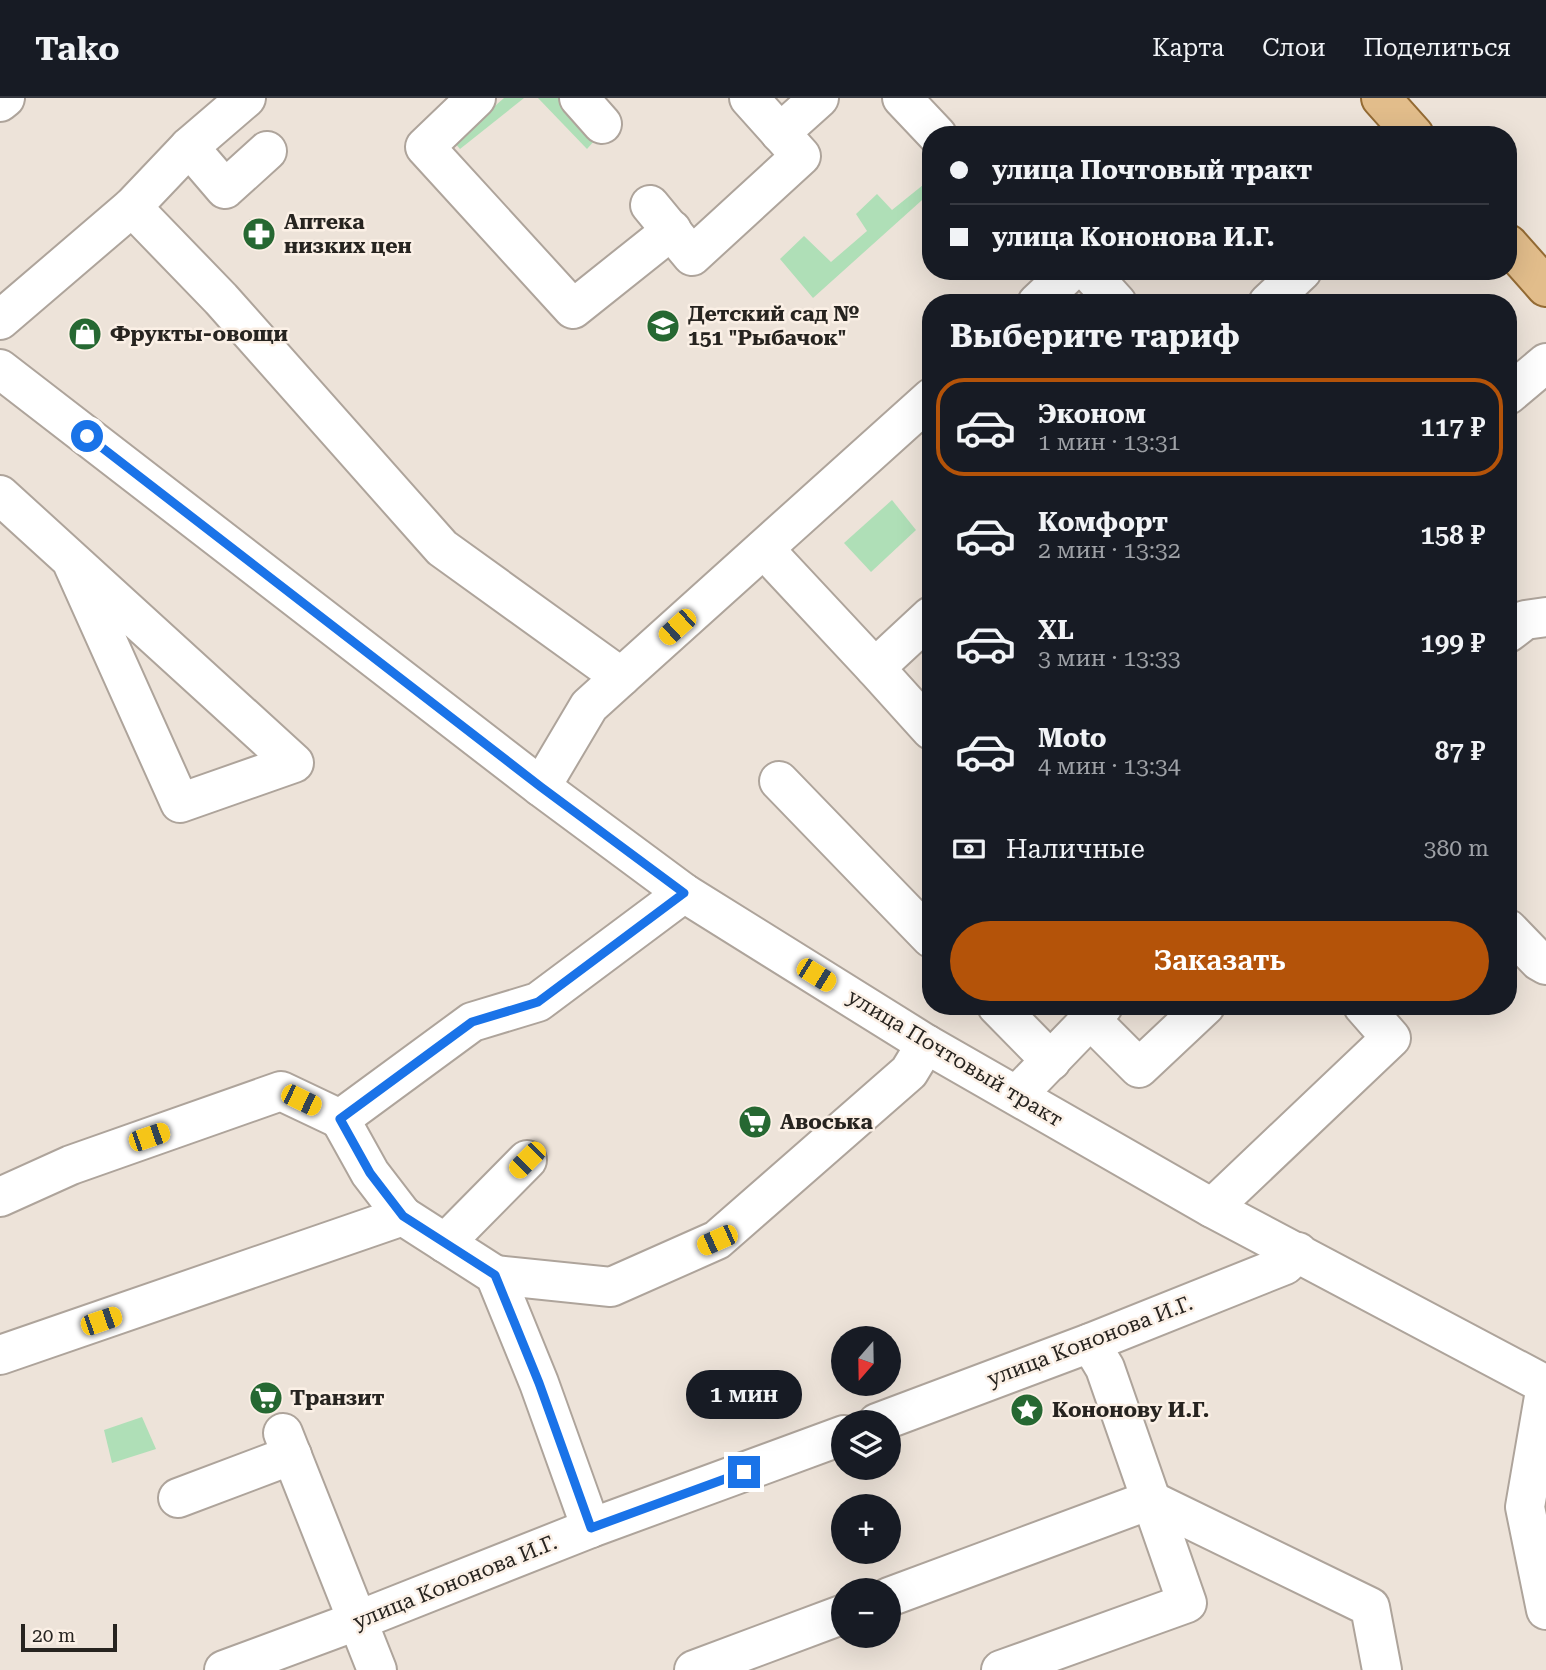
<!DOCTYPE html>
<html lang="ru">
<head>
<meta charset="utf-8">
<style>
  :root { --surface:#171b24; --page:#242831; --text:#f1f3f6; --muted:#9ea1a6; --line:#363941; --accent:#b45309 }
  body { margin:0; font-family:"Roboto Serif",serif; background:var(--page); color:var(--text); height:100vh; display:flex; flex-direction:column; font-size:26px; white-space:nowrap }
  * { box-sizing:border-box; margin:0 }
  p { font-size:23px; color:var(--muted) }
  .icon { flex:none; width:38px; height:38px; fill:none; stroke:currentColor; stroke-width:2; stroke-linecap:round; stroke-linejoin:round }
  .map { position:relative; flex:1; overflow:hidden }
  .sheet { position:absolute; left:922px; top:196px; width:595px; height:721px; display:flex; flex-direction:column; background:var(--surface); border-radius:28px; box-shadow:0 7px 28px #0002 }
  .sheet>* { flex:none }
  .top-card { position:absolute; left:922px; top:28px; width:595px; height:154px; border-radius:28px; box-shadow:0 7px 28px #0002; display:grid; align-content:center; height:154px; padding:0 28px; background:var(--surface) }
  .needle { width:46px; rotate:200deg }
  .fabs { position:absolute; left:831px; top:1228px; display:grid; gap:14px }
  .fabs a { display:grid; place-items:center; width:70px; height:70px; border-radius:50%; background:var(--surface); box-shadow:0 7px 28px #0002; font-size:35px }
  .scale { position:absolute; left:21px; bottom:18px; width:96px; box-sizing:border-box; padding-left:7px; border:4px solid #272420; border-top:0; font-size:19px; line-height:24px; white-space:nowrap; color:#272420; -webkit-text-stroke:5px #fbf0e6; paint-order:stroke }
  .end { position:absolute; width:32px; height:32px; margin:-16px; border:9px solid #1a73e8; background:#fff; box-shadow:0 0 0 4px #fff }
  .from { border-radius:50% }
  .bubble { position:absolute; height:49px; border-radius:24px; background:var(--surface); box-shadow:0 7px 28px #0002; font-size:23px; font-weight:600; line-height:49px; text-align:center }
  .car { position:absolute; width:21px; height:42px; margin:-21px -10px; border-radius:9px; box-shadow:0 0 5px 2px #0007; background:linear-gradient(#f5c518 24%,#345 0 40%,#f5c518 0 76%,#345 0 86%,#f5c518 0) }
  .top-card b { display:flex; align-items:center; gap:24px; height:66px; font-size:26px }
  .top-card b+b { border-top:2px solid var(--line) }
  .top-card i { width:18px; height:18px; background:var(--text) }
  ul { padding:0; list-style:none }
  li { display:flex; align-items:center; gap:21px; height:98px; margin:0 14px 10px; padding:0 14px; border:4px solid transparent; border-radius:28px }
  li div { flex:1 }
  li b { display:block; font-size:26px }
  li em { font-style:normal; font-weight:600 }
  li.selected { border-color:var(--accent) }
  li>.icon { width:63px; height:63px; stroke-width:1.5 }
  h2 { padding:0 28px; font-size:32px; line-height:84px }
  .pay { display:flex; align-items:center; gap:18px; height:77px; padding:0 28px; font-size:26px }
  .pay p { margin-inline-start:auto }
  .cta { display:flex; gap:14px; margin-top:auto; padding:14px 28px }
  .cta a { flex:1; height:80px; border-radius:42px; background:var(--accent); color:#fff; font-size:28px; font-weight:600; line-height:80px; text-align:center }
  header { display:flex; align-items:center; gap:42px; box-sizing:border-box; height:98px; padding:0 35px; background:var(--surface); border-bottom:2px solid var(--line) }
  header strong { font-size:33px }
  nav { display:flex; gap:38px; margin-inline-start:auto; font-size:24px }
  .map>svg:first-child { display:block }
  .green { fill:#afdfb7 }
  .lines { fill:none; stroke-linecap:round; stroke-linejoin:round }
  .minor-casing { stroke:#aea49b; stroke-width:42 }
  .major-casing { stroke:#946b34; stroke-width:42 }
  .minor { stroke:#fff; stroke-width:38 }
  .major { stroke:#e2bd8b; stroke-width:38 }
  .route { stroke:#1a73e8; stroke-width:9 }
  .labels { text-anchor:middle; stroke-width:5; stroke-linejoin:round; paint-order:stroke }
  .poi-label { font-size:21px; font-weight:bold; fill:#272420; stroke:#fbf0e6; text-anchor:start }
  .street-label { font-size:21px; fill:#272420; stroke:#fbf0e6 }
</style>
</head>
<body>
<header>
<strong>Tako</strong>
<nav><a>Карта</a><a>Слои</a><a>Поделиться</a></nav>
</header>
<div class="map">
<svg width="1546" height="1572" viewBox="0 0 1546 1572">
  <rect width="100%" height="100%" fill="#ede3d9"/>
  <g class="green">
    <path d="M 504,0 L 524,0 L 460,51 L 454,44 Z"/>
    <path d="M 538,0 L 558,0 L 594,43 L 587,51 Z"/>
    <path d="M 923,87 L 931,94 L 813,200 L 780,161 L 804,138 L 831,164 L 867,133 L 856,116 L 877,96 L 892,112 Z"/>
    <path d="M 892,402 L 916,432 L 871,474 L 844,445 Z"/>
    <path d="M 142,1319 L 156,1351 L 112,1365 L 104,1332 Z"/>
  </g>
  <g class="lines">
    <defs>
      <g id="minor">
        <path d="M 476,0 L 425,49 L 573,211 L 672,132"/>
        <path d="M 579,0 L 602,26"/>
        <path d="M 902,0 L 937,37"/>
        <path d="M 0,4 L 5,0"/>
        <path d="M 780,35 L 819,0"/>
        <path d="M 189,49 L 225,91 L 267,53"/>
        <path d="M 650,107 L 692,158 L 801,58 L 749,0"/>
        <path d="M 132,109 L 221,201 L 442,450 L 621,579 L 589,608 L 541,689"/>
        <path d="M 1088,173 L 1117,205"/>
        <path d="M 1037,205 L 1071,173"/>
        <path d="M 1268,205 L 1302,173"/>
        <path d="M 0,222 L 132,109 L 189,49 L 246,0"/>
        <path d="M 0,271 L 541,689 L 684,795 L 926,946 L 1212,1110 L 1546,1287"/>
        <path d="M 1508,297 L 1546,265"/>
        <path d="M 0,397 L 294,665 L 180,705 L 71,462"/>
        <path d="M 764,451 L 875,570"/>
        <path d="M 931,518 L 875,570 L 931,632"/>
        <path d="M 1508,535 L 1525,522 L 1546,519"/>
        <path d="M 621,579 L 931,300"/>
        <path d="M 779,683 L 931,840"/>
        <path d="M 1508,831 L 1539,863 L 1546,867"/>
        <path d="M 997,908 L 1051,963"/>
        <path d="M 1090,921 L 1139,970 L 1205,908"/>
        <path d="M 1017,997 L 1103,908"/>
        <path d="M 0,1099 L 71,1067 L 281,993 L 340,1021 L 472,924 L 538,904 L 684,795"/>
        <path d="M 1212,1110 L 1391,940 L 1363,908"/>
        <path d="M 403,1118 L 495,1177 L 539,1285 L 591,1430"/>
        <path d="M 445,1145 L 527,1062"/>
        <path d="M 495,1177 L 611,1189 L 717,1142 L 909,974 L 926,946"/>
        <path d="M 0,1257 L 403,1118 L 370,1075 L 340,1021"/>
        <path d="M 1546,1287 L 1525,1409 L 1546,1512"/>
        <path d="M 877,1325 L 1090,1245 L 1285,1167 L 1298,1154"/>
        <path d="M 283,1335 L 377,1572"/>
        <path d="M 178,1400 L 292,1357"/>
        <path d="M 889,1499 L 1150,1402 L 1370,1509 L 1382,1572"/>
        <path d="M 224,1572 L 359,1522 L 591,1430 L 844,1337"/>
        <path d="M 694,1572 L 844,1516"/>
        <path d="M 1001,1572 L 1187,1505 L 1105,1270 L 1090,1245"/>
      </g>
      <g id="major">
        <path d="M 1381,0 L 1414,37"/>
        <path d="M 1508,146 L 1546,189"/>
      </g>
    </defs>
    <use href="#minor" class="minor-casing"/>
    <use href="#major" class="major-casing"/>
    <use href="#minor" class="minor"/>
    <use href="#major" class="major"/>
  </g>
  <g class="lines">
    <path class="route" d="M 87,338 L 541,689 L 684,795 L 538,904 L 472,924 L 340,1021 L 370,1075 L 403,1118 L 495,1177 L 539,1285 L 591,1430 L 744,1374"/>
  </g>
  <defs>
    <symbol id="pharmacy-disc" viewBox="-11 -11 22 22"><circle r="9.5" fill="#266832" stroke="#fbf0e6"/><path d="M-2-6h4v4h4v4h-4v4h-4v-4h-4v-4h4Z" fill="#fff"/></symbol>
    <symbol id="school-disc" viewBox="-11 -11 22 22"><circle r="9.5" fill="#266832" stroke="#fbf0e6"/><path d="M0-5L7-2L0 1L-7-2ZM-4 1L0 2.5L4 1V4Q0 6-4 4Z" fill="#fff"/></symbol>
    <symbol id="shop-disc" viewBox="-11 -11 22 22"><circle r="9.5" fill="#266832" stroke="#fbf0e6"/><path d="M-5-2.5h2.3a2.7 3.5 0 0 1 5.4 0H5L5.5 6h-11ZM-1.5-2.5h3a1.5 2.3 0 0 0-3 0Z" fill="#fff"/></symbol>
    <symbol id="supermarket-disc" viewBox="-11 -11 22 22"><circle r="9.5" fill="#266832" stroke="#fbf0e6"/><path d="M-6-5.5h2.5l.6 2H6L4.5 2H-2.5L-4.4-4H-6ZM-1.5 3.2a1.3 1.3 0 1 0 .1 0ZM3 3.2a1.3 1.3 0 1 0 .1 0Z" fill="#fff"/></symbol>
    <symbol id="sight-disc" viewBox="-11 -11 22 22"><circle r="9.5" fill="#266832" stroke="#fbf0e6"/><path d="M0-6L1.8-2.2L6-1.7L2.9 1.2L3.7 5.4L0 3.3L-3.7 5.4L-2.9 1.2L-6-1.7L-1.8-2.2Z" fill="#fff"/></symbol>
  </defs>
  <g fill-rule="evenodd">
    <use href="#pharmacy-disc" x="240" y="117" width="38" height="38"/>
    <use href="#school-disc" x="644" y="209" width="38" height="38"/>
    <use href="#shop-disc" x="66" y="217" width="38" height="38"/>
    <use href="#supermarket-disc" x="736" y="1005" width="38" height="38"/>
    <use href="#supermarket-disc" x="247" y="1281" width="38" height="38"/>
    <use href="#sight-disc" x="1008" y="1293" width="38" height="38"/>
  </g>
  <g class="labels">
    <g class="poi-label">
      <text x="284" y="131">Аптека<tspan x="284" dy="24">низких цен</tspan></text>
      <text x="688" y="223">Детский сад №<tspan x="688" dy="24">151 "Рыбачок"</tspan></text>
      <text x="110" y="243">Фрукты-овощи</text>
      <text x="780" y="1031">Авоська</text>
      <text x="290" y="1307">Транзит</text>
      <text x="1052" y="1319">Кононову И.Г.</text>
    </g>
    <g class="street-label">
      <text transform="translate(955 960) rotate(31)" y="7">улица Почтовый тракт</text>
      <text transform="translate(1090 1243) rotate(-21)" y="7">улица Кононова И.Г.</text>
      <text transform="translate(455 1484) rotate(-22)" y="7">улица Кононова И.Г.</text>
    </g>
  </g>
</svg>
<div class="fabs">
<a><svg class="needle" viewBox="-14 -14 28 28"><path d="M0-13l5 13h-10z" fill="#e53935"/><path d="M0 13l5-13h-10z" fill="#9ea1a6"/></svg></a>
<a><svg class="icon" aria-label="layers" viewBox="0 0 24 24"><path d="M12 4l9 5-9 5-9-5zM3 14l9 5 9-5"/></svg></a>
<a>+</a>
<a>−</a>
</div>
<div class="scale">20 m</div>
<i class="end from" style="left:87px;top:338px"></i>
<i class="end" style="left:744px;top:1374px"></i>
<div class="bubble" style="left:686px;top:1272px;width:116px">1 мин</div>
<i class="car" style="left:677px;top:529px;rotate:228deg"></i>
<i class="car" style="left:816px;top:877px;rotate:122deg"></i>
<i class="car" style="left:301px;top:1002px;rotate:116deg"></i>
<i class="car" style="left:149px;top:1039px;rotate:71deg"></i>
<i class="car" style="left:527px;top:1062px;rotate:225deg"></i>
<i class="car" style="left:717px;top:1142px;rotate:246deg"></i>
<i class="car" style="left:101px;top:1223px;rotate:71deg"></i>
<div class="top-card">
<b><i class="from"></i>улица Почтовый тракт</b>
<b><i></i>улица Кононова И.Г.</b>
</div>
<section class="sheet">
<h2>Выберите тариф</h2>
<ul>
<li class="selected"><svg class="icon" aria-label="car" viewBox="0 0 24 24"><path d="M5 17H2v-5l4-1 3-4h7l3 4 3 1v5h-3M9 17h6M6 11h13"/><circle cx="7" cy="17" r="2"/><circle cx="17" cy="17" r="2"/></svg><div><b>Эконом</b><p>1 мин · 13:31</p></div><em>117 ₽</em></li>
<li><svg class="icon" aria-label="car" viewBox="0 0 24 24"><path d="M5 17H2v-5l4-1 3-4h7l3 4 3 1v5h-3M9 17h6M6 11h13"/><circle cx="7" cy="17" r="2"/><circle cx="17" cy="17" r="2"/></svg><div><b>Комфорт</b><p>2 мин · 13:32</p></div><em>158 ₽</em></li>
<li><svg class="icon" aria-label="car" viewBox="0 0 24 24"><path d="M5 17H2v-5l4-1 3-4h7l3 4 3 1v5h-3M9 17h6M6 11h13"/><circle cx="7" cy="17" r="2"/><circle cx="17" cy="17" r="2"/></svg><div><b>XL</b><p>3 мин · 13:33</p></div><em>199 ₽</em></li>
<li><svg class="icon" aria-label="car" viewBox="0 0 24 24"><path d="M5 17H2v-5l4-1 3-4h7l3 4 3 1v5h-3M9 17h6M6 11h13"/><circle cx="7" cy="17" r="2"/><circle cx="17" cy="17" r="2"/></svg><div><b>Moto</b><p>4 мин · 13:34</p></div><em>87 ₽</em></li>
</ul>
<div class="pay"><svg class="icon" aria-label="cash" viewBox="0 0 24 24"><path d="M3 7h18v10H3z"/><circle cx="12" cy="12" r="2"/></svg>Наличные<p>380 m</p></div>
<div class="cta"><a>Заказать</a></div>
</section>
</div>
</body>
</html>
